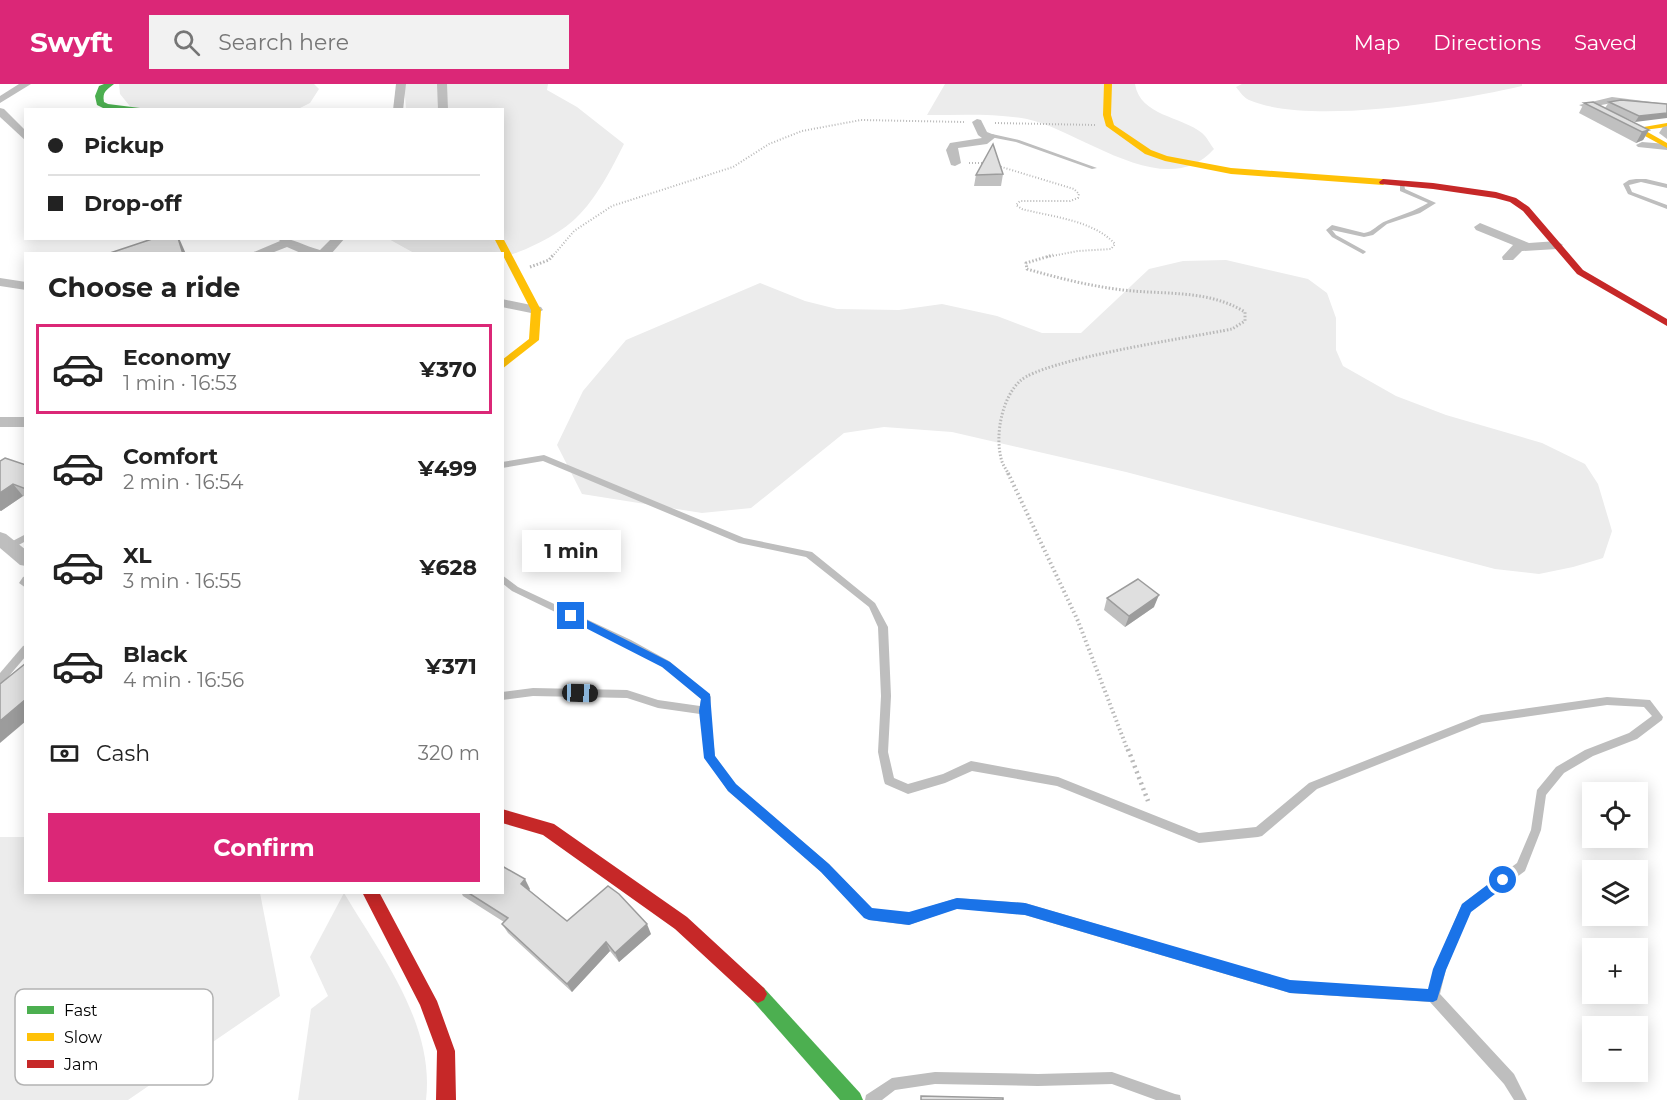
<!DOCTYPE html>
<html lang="en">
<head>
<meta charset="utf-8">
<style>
  :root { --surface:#fff; --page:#f2f2f2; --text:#222; --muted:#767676; --line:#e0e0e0; --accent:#db2777 }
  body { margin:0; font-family:Montserrat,sans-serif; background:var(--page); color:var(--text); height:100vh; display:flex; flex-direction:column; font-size:22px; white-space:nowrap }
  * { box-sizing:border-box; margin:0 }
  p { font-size:20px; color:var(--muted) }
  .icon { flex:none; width:33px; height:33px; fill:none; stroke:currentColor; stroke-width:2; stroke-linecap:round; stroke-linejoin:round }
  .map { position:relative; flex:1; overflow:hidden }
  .sheet { position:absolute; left:24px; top:168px; width:480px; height:642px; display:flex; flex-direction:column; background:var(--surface); border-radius:0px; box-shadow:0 3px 15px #0003 }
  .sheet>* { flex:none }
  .guide { position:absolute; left:24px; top:24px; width:480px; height:132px; border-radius:0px; box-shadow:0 3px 15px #0003; display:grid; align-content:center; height:132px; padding:0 24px; background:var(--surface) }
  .controls { position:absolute; left:1582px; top:698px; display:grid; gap:12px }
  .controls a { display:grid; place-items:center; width:66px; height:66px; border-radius:0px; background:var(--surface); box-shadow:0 3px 15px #0003; font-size:30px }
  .end { position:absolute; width:27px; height:27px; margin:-14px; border:8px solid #1a73e8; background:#fff; box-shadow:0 0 0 3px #fff }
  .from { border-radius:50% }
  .bubble { position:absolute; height:42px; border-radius:0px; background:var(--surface); box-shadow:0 3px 15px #0003; font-size:20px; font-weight:700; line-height:42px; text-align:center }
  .car { position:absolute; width:18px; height:36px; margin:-18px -9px; border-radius:8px; box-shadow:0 0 4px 2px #0007; background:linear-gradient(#222 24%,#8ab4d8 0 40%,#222 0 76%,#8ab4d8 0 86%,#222 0) }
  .guide b { display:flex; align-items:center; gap:21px; height:57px; font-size:22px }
  .guide b+b { border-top:2px solid var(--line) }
  .guide i { width:15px; height:15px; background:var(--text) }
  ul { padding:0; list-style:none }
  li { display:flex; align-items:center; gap:18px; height:90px; margin:0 12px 9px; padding:0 12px; border:3px solid transparent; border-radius:0px }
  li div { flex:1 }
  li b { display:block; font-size:22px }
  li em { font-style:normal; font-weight:700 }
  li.current { border-color:var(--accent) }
  li>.icon { width:54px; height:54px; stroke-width:1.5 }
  h2 { padding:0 24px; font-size:27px; line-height:72px }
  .pay { display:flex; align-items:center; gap:15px; height:66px; padding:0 24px; font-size:22px }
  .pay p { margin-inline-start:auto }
  .cta { display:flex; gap:12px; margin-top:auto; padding:12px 24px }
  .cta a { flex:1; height:69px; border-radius:0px; background:var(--accent); color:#fff; font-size:24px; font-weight:700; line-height:69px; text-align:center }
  header { display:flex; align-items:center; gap:36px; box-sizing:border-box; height:84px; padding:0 30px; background:var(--accent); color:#fff }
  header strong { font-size:28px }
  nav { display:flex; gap:33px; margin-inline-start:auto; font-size:21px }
  .search { width:420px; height:54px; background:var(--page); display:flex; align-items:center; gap:15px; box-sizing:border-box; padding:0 21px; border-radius:0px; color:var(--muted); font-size:22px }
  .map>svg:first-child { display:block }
  .green { fill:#ececec }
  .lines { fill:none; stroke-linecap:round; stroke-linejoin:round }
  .path-far3 { stroke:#b9b9b9; stroke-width:2; stroke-dasharray:1 2; stroke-linecap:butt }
  .path-far2 { stroke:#b9b9b9; stroke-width:3; stroke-dasharray:1.5 2; stroke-linecap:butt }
  .path-far1 { stroke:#b9b9b9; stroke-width:4; stroke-dasharray:1.5 3; stroke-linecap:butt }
  .path { stroke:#b9b9b9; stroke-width:4.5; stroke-dasharray:2 4; stroke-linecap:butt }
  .lane { fill:#bebebe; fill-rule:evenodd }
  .street { fill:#bebebe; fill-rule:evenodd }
  .fast { fill:#4caf50; fill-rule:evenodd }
  .slow { fill:#ffc107; fill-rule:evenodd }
  .jam { fill:#c62828; fill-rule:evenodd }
  .wall { fill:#c0c0c0 }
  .shaded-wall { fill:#9c9c9c }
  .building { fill:#dfdfdf; stroke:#9c9c9c; stroke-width:1.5 }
  .route { fill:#1a73e8 }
  .key { fill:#fff; stroke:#b2b2b2; stroke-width:1.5 }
  .key-label { font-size:16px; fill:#000 }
</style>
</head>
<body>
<header>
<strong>Swyft</strong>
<div class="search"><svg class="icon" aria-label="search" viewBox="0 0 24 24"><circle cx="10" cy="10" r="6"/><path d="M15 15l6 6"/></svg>Search here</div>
<nav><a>Map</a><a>Directions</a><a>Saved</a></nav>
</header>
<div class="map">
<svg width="1667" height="1016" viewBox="0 0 1667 1016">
  <rect width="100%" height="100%" fill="#fff"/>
  <g class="green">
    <path d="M 119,0 L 314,0 L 319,5 L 310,19 L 298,25 L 133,26 L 120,10 Z"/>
    <path d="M 404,0 L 548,0 L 547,6 L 577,23 L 624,60 C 612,84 596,115 576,134 C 560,150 524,168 503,173 L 502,170 L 414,169 L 387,154 L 502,154 L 502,26 L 406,25 Z"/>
    <path d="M 945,0 L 1135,0 C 1140,32 1181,32 1202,49 C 1207,53 1210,60 1214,65 C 1166,120 1080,46 1027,35 C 995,29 960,31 927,31 Z"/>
    <path d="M 1242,0 L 1522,0 L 1522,2 C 1457,17 1310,42 1249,16 C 1244,14 1240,8 1236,3 Z"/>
    <path d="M 1226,176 L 1308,195 L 1327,209 L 1336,234 L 1336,266 L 1343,282 L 1396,312 L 1446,331 L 1542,359 L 1585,380 L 1598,400 L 1612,447 L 1603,474 L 1573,483 L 1539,490 L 1495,485 L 1126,388 L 952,348 L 884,343 L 844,349 L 751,424 L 702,429 L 582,410 L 557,361 L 583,307 L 626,256 L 760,199 L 805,217 L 837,225 L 899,226 L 942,220 L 997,232 L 1042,249 L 1081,249 L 1149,185 L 1183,177 Z"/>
    <path d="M 0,753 L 25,753 L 26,808 L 260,809 L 280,912 L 128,1016 L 0,1016 Z"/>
    <path d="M 344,809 C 381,871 435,940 426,1016 L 298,1016 L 311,925 L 328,912 L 310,873 Z"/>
  </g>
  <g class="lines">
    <g class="path-far3">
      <path d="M 995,39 L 1095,41"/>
      <path d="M 969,79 L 985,79"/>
      <path d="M 995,81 L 1074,105 L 1079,110 L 1078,114 L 1070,117 L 1020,117 L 1016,121 L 1022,125 C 1052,133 1093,136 1115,160 L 1111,165 L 1078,167 L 1047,173"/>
      <path d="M 552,173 L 574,147 L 612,122 L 733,83 L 769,60 L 802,47 L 861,36 L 964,38"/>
    </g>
    <g class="path-far2">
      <path d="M 530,183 L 549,176 L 553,171"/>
      <path d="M 1009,391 C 1006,385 1002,380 1001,374 C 995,350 1002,314 1020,297 C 1044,275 1193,253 1232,245 L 1245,237 L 1245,228 C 1207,205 1165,211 1123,206 C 1090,202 1058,194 1027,185 L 1026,179 L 1053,171"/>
    </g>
    <path class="path-far1" d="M 1008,389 L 1078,537 L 1128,667"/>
    <path class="path" d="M 1128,665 L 1148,717"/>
    <g class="lane">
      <path d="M 992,50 L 1019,56 L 1097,84 L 1092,85 L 1016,58 L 990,53 L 989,52 Z"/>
      <path d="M 1636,95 L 1646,95 L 1667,100 L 1667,104 L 1641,98 L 1629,101 L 1632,108 L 1667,121 L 1667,125 L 1628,110 L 1623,100 L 1629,96 Z"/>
      <path d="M 1400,99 L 1404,99 L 1405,105 L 1436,119 L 1420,129 L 1387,140 L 1373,151 L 1364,153 L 1332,146 L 1336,151 L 1365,167 L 1366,168 L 1363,170 L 1332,153 L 1326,146 L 1332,141 L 1364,149 C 1373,148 1378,140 1386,137 C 1401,131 1415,127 1428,119 L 1400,107 Z"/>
      <path d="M 544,371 L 744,454 L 812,468 L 875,519 L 888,543 L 891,612 L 888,668 L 894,694 L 908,700 L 943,690 L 971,677 L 1058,693 L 1199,749 L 1256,743 L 1309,699 L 1481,631 L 1607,613 L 1650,616 L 1663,633 L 1662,636 L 1637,655 L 1593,672 L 1564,689 L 1546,711 L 1541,746 L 1525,787 L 1470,828 L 1446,885 L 1440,910 L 1514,990 L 1527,1016 L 1514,1016 L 1504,1000 L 1430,918 L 1290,909 L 1025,831 L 957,824 L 909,841 L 869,836 L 865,834 L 821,788 L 728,707 L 705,673 L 700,630 L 658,624 L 627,614 L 533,612 L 502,616 L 502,608 L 533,604 L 627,606 L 658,616 L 700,622 L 701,615 L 663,583 L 625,562 L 512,507 L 502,499 L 502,491 L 518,503 L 631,556 L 669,577 L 709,610 L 711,613 L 710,627 L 715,672 L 736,701 L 829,780 L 872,825 L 909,829 L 957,814 L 1025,819 L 1290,897 L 1429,906 L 1434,885 L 1462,820 L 1517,779 L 1531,746 L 1537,706 L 1556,683 L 1585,666 L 1629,649 L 1652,632 L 1644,623 L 1607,621 L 1482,639 L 1317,705 L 1262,752 L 1258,753 L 1199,759 L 1057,702 L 972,687 L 945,699 L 908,710 L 885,700 L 884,697 L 878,668 L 881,612 L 878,543 L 869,523 L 806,473 L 739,459 L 543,377 L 502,384 L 502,378 Z"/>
      <path d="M 26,450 L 26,457 L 13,464 L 7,464 L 6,462 L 7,460 Z"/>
      <path d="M 26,492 L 26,504 L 19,499 L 23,493 Z"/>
      <path d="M 26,561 L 26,572 L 3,599 L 0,600 L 0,589 L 23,562 Z"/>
      <path d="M 935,988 L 1038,990 L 1112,988 L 1175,1010 L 1180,1011 L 1181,1016 L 1156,1016 L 1112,1000 L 1038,1002 L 935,1000 L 895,1006 L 882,1016 L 865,1016 L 866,1011 L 892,994 Z"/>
    </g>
    <g class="street">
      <path d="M 19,0 L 31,0 L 0,19 L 0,12 Z"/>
      <path d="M 396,0 L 406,0 L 403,26 L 393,26 Z"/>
      <path d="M 437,0 L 447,0 L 448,26 L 438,26 Z"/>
      <path d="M 1612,13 L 1667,20 L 1667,26 L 1612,19 L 1596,22 L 1601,26 L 1596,29 L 1579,21 Z"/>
      <path d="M 0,24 L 4,25 L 26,47 L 26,57 L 0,33 Z"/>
      <path d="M 977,35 L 981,36 L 987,48 L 997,52 L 987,60 L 958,64 L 961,79 L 955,82 L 951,81 L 946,66 L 950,59 L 982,54 L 978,51 L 972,38 Z"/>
      <path d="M 1642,58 L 1667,60 L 1667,66 L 1638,63 L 1636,61 Z"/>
      <path d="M 1480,139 L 1529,159 L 1557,157 L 1563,161 L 1557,165 L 1522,167 L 1513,176 L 1503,176 L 1502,173 L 1513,161 L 1476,146 L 1474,143 Z"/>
      <path d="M 277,154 C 294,154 304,162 320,166 L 332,154 L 345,154 L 331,170 L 303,170 L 287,163 L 269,170 L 249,170 L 280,157 Z"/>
      <path d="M 0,194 L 26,198 L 26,206 L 0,202 Z"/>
      <path d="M 502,215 L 541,223 L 543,226 L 536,230 L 502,223 Z"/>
      <rect x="0" y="333" width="26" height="10"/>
      <path d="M 0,448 L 6,450 L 26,466 L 26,482 L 20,481 L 0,464 Z"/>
    </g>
    <g class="fast">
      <path d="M 104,0 L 114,0 C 107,6 102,7 104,18 L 108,20 L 156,26 L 103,24 L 97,21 L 95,12 L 99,2 Z"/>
      <path d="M 758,901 L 764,904 L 860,1009 L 863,1016 L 840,1016 L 752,916 L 749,910 L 752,904 Z"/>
    </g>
    <g class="slow">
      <path d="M 1104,0 L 1112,0 L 1111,31 L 1114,41 L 1151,66 L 1167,72 L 1231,84 L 1383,95 L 1387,98 L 1383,101 L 1231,90 L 1165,77 L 1145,70 L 1106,42 L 1103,31 Z"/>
      <path d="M 1667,39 L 1667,43 L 1644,46 L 1667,59 L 1667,64 L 1632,45 Z"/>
      <path d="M 494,154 L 503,154 L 541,226 L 539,256 L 502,285 L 502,276 L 529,255 L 531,226 Z"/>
    </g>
    <g class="jam">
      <path d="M 1383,95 L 1433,99 L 1496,108 L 1516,114 L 1529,123 L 1583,186 L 1667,235 L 1667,242 L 1577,190 L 1523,127 L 1510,118 L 1495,114 L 1433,105 L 1380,100 L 1379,98 Z"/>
      <path d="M 502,725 L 554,740 L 687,833 L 764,904 L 767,910 L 764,916 L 758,919 L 752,916 L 675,845 L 543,751 L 502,739 Z"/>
      <path d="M 362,808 L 379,808 L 437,917 L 455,967 L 456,1016 L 436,1016 L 437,967 L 420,921 Z"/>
    </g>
  </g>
  <g class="wall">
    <path d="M 1609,18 L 1667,20 L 1635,38 L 1619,31 L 1649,46 L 1643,56 L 1636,59 L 1579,29 L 1584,19 L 1605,24 Z"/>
    <path d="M 1667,42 L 1667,55 L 1659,49 L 1663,43 Z"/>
    <path d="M 1003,90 L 1001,102 L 974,102 L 976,91 Z"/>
    <path d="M 0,377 L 26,381 L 26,413 L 23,412 L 1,427 L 0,427 Z"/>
    <path d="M 1107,514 L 1154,523 L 1125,543 L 1104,526 Z"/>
    <path d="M 530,805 L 529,806 L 567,837 L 651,850 L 619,878 L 610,867 L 572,908 L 508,849 L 502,840 L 504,838 L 463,812 L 461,808 L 502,808 Z"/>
  </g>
  <g class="shaded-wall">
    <path d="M 1667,29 L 1667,34 L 1635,38 L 1639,32 Z"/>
    <path d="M 1649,46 L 1643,56 L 1636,59 L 1642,48 Z"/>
    <path d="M 178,154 L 179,154 L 186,170 L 183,170 Z"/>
    <path d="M 13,400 L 23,412 L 1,427 L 0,426 L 0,409 Z"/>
    <path d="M 1159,511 L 1154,523 L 1125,543 L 1129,532 Z"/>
    <path d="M 26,615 L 26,637 L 0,659 L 0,637 Z"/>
    <path d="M 525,795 L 530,805 L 526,810 L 521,800 Z"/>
    <path d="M 647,840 L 651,850 L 619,878 L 615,869 Z"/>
    <path d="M 606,858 L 610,867 L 572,908 L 567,900 Z"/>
  </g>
  <g class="building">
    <path d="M 1621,16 L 1667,20 L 1667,29 L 1639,32 L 1609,18 Z"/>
    <path d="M 1593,18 L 1649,46 L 1642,48 L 1584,19 Z"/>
    <path d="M 993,60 L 1003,90 L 976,91 Z"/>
    <path d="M 155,154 L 178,154 L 183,170 L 107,170 Z"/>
    <path d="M 5,374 L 26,381 L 26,405 L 13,400 L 0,409 L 0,377 Z"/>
    <path d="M 1138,495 L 1159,511 L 1129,532 L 1107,514 Z"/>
    <path d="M 26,579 L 26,615 L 0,637 L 0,600 Z"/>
    <path d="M 502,782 L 525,795 L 521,800 L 567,837 L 608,802 L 619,810 L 647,840 L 615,869 L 606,858 L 567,900 L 502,840 L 508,834 L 467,808 L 502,808 Z"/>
    <path d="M 921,1012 L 1003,1014 L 1003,1016 L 921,1016 Z"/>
  </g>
  <path class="route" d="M 571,528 L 670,578 L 710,610 L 715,672 L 736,700 L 829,780 L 872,824 L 909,828 L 957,814 L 1025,819 L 1290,896 L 1428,905 L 1433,885 L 1462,820 L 1499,792 L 1507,792 L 1509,796 L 1507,801 L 1471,828 L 1446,886 L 1437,916 L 1433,918 L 1290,909 L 1025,831 L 957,825 L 909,841 L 869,836 L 864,834 L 821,788 L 728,707 L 704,674 L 699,627 L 701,615 L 662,583 L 568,535 L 568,529 Z"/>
  <rect x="15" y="905" width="198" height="96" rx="9" class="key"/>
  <rect x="27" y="922" width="27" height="8" fill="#4caf50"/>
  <rect x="27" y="949" width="27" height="8" fill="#ffc107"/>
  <rect x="27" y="976" width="27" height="8" fill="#c62828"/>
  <g class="key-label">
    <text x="64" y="932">Fast</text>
    <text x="64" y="959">Slow</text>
    <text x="64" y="986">Jam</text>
  </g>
</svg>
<div class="controls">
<a><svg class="icon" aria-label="locate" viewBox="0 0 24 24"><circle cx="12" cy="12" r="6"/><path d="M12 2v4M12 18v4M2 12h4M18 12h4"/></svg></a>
<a><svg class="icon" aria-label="layers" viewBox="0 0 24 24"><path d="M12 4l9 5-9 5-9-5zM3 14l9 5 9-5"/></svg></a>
<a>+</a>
<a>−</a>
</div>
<i class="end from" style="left:1503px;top:796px"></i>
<i class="end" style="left:571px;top:532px"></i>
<div class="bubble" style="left:522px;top:446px;width:99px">1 min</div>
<i class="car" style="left:580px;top:609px;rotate:92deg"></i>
<div class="guide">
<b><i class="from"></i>Pickup</b>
<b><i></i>Drop-off</b>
</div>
<section class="sheet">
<h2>Choose a ride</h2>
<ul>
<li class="current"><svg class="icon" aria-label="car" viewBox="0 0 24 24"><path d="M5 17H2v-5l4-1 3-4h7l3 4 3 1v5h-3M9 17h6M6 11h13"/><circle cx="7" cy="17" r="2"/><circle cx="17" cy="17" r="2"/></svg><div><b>Economy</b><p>1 min · 16:53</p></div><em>¥370</em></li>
<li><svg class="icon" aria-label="car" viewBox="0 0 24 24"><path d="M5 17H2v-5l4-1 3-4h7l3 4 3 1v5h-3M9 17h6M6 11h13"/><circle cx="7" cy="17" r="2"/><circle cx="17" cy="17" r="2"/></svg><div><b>Comfort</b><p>2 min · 16:54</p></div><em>¥499</em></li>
<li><svg class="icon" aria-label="car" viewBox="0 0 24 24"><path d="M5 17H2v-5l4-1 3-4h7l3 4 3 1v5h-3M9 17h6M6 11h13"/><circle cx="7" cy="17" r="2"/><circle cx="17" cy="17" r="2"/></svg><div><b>XL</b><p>3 min · 16:55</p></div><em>¥628</em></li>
<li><svg class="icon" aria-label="car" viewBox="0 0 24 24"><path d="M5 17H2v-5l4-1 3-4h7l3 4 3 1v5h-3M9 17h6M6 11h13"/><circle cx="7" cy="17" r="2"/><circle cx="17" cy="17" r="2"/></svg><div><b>Black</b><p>4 min · 16:56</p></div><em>¥371</em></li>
</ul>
<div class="pay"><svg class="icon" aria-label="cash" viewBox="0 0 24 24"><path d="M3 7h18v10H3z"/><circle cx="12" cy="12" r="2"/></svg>Cash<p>320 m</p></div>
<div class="cta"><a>Confirm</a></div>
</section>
</div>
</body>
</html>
